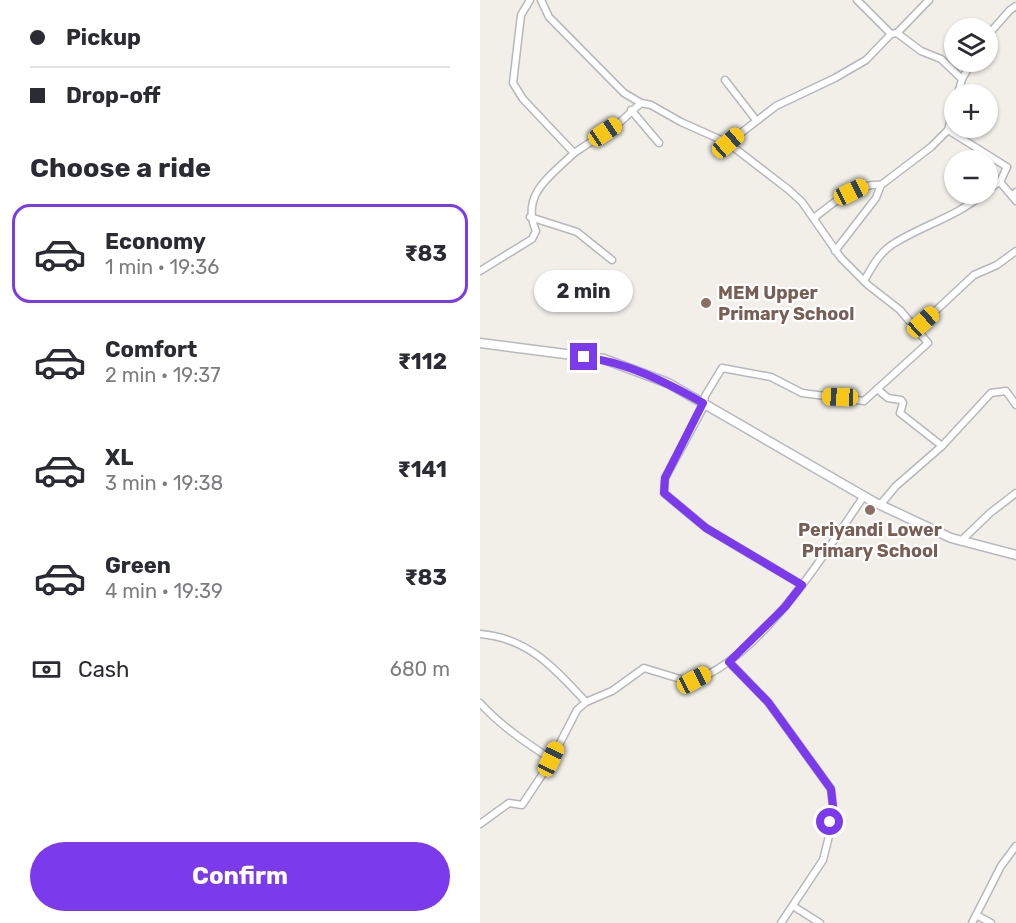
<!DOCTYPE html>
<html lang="en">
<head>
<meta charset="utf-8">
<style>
  :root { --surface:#fff; --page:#f7f7f7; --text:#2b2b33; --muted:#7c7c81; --line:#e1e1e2; --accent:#7c3aed }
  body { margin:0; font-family:Rubik,sans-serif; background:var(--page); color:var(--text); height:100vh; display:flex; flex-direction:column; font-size:22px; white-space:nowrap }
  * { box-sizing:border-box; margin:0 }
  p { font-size:20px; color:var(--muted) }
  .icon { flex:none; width:33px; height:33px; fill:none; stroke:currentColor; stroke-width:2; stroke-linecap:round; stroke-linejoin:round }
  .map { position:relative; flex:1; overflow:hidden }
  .details { display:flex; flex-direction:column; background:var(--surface); width:480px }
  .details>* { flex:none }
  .top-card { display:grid; align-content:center; height:132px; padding:0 30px; background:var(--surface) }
  .controls { position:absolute; left:464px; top:18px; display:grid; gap:12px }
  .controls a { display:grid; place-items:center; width:54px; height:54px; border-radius:50%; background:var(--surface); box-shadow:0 2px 4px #0004; font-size:30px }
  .end { position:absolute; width:27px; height:27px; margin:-14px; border:8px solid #7c3aed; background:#fff; box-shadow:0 0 0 3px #fff }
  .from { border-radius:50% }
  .bubble { position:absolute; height:42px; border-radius:21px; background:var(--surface); box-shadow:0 2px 4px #0004; font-size:20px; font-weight:700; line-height:42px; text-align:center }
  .car { position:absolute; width:18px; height:36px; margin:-18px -9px; border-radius:8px; box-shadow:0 0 4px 2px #0007; background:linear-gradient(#f5c518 24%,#345 0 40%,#f5c518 0 76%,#345 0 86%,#f5c518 0) }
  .top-card b { display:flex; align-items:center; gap:21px; height:57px; font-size:22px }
  .top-card b+b { border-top:2px solid var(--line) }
  .top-card i { width:15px; height:15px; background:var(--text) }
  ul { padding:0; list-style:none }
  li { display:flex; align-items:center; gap:18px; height:99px; margin:0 12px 9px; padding:0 18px; border:3px solid transparent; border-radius:18px }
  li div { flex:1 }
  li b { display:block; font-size:22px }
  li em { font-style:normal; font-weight:700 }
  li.on { border-color:var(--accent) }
  li>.icon { width:54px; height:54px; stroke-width:1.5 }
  h2 { padding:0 30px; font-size:27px; line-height:72px }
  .pay { display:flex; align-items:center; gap:15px; height:66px; padding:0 30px; font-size:22px }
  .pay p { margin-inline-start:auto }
  .primary-button { display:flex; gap:12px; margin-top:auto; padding:12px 30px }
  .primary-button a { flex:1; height:69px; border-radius:36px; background:var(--accent); color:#fff; font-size:24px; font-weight:700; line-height:69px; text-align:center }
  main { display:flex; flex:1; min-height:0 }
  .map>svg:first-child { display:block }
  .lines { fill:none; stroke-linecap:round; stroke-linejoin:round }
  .minor-casing { stroke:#b5b8bc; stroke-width:9 }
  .secondary-casing { stroke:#b6babf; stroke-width:11 }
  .minor { stroke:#fff; stroke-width:6 }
  .secondary { stroke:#fff; stroke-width:8 }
  .route { stroke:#7c3aed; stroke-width:8 }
  .education-dot { fill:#8d6e63; stroke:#fff; stroke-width:2 }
  .labels { text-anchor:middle; stroke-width:4.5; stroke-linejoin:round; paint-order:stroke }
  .education-label { font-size:18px; font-weight:bold; fill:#785e54; stroke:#fff; text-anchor:start }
</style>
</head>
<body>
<main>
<section class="details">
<div class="top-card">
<b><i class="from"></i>Pickup</b>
<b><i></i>Drop-off</b>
</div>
<h2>Choose a ride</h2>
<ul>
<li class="on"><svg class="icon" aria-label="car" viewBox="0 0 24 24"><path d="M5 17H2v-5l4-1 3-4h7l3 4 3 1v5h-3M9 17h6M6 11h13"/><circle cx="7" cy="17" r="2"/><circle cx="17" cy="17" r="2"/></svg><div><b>Economy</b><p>1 min · 19:36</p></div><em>₹83</em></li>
<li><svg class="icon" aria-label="car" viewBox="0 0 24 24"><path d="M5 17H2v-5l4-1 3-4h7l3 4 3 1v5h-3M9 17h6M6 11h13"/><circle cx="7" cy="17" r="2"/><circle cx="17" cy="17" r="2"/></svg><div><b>Comfort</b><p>2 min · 19:37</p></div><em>₹112</em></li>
<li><svg class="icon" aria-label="car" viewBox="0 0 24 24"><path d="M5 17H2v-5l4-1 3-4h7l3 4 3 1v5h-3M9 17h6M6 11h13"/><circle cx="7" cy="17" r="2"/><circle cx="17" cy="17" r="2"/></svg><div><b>XL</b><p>3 min · 19:38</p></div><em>₹141</em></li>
<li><svg class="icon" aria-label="car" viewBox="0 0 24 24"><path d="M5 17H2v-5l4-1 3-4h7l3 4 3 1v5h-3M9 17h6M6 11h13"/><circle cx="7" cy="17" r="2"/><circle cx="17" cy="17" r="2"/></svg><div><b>Green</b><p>4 min · 19:39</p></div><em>₹83</em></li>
</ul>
<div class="pay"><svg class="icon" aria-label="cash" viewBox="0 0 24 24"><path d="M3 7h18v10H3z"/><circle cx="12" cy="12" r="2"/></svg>Cash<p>680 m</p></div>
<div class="primary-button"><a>Confirm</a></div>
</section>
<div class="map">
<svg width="536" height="923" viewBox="0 0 536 923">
  <rect width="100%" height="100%" fill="#f1efe8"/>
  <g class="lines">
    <defs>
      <g id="minor">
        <path d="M 61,0 L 69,17 L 144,93 L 161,103"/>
        <path d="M 417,33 L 449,0"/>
        <path d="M 411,34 L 417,33 L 441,51 L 461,59 L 482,79 L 478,94"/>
        <path d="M 507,36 L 530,10 L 536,6"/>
        <path d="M 482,79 L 492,62"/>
        <path d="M 245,80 L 276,120"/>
        <path d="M 151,110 L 179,143"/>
        <path d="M 468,130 L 527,167 L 520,182 L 507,190"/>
        <path d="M 248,143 L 296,106 L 355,78 L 386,60 L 411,34 L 377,0"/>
        <path d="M 94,153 L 138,124 L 161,103 L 171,105 L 201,122 L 248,143 L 309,190 L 322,202 L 361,258 L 388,285 L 420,310 L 448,343 L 384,401 L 322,393 L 291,377 L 242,368 L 225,396 L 223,408 L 185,478 L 184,493 L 226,528 L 322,585"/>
        <path d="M 520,182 L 532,196"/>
        <path d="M 536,192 L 532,196 L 536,201"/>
        <path d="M 50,217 L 97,232 L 132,260"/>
        <path d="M 334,218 C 353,203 375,183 401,185"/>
        <path d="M 355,251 L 396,198 L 401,185 L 451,147 L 468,130 L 474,108"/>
        <path d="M 0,271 L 52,239 L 56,231 C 40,194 71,176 94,153 L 43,99 L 33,83 L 41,15 L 50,0"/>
        <path d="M 384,281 C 392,267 399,253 413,244 C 443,225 476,217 503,194"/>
        <path d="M 436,329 L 494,275 L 517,265 L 536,251"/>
        <path d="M 397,389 L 408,398 L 421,400 L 423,403 L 420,413 L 462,446 L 416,486 L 400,505"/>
        <path d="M 462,446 L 511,393 L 526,391 L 536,405"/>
        <path d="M 481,541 L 510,513 L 536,493"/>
        <path d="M 0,634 C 49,638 75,669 106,702"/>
        <path d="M 249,662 L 288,702 L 351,789 L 354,816 L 343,860 L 301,923"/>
        <path d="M 0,703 C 21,726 45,742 71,759"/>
        <path d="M 0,824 L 29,803 L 42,805 L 68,766 L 97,710 L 106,702 L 132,691 L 164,668 L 210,682 C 280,660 344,554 384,496"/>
        <path d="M 313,906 L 340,923"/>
        <path d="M 496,915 L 511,923"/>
        <path d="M 492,923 L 521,866 L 536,846"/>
      </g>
      <path id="secondary" d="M 0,343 L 124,359 L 188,383 L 394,502 L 471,538 L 536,555"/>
    </defs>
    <use href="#minor" class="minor-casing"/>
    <use href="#secondary" class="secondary-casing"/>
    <use href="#minor" class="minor"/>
    <use href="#secondary" class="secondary"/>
  </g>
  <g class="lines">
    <path class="route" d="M 104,357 C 146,362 186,382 223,403 L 185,478 L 184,493 L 226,528 L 322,585 L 305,607 L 249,662 L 288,702 L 351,789 L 354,816 L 350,822"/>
  </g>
  <g class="education-dot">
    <circle cx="226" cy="303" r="6"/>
    <circle cx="390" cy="510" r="6"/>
  </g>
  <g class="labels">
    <g class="education-label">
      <text x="238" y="299">MEM Upper<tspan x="238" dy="21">Primary School</tspan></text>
      <text x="390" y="536" text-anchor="middle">Periyandi Lower<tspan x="390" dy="21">Primary School</tspan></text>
    </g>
  </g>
</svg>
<div class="controls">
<a><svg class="icon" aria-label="layers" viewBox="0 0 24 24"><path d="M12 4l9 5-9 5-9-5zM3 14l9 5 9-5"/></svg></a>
<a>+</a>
<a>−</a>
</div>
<i class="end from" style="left:350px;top:822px"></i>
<i class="end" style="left:104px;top:357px"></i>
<div class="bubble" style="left:54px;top:270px;width:99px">2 min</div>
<i class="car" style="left:125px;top:132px;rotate:56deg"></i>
<i class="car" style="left:248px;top:143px;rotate:49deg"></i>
<i class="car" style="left:371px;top:192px;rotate:64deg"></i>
<i class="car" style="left:443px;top:322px;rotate:48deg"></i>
<i class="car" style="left:360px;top:397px;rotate:272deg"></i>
<i class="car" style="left:214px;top:680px;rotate:62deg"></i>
<i class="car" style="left:71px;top:759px;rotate:25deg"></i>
</div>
</main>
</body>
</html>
